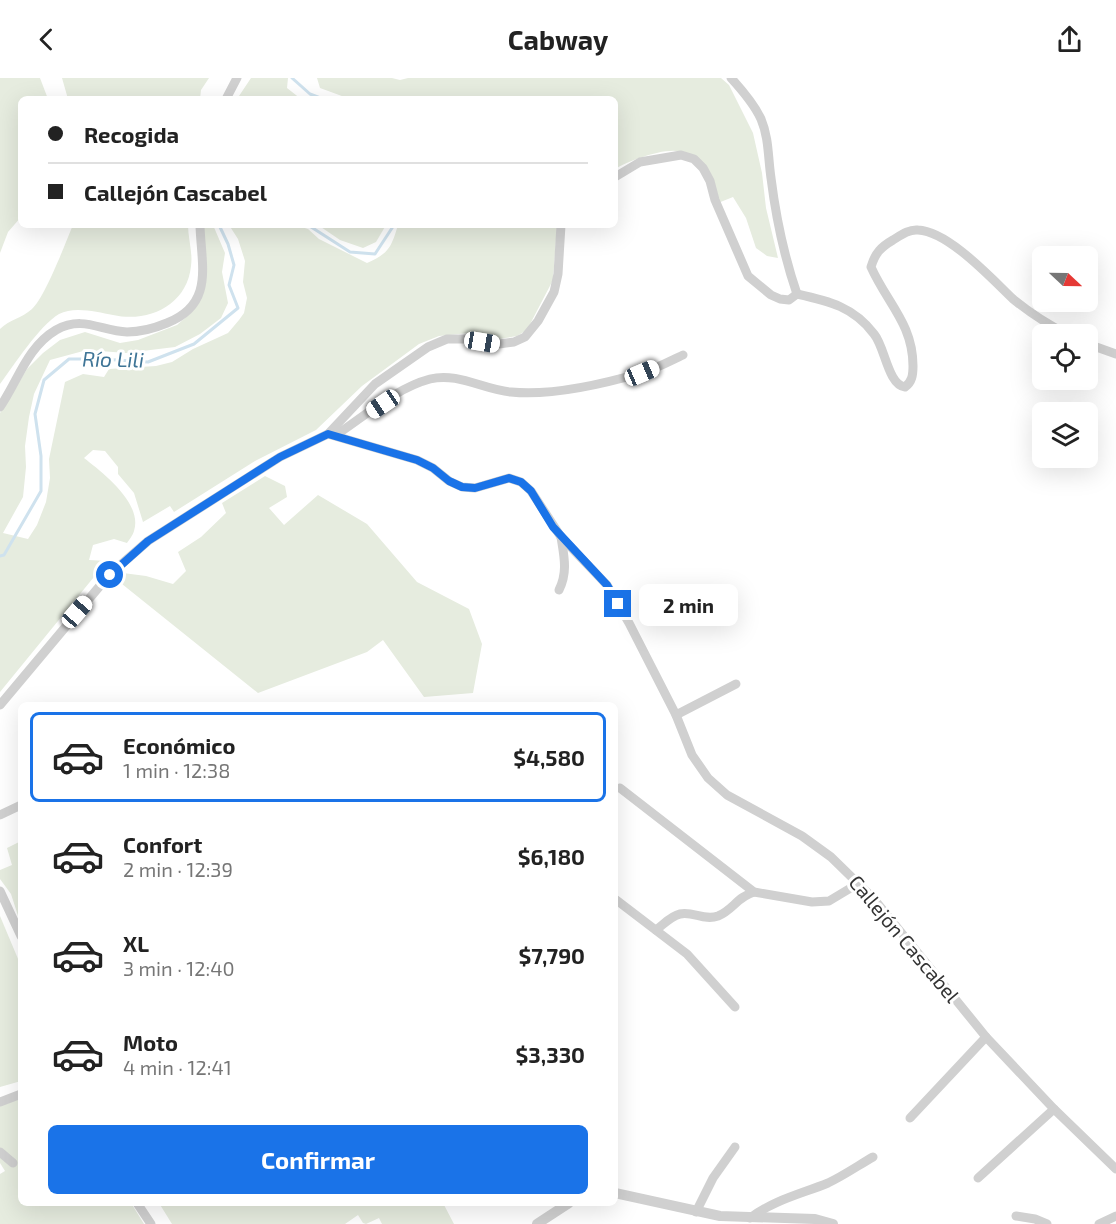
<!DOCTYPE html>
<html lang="es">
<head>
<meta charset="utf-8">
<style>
  :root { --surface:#fff; --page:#f2f2f2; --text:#222; --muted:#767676; --line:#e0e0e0; --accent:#1a73e8 }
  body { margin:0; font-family:"Exo 2",sans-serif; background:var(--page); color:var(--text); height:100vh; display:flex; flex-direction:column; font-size:22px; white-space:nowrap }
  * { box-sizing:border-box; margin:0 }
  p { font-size:20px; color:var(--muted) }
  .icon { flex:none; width:33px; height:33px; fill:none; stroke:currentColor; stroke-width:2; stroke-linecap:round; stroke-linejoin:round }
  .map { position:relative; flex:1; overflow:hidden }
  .drawer { position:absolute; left:18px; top:624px; width:600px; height:504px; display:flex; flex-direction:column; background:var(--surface); border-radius:9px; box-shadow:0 6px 24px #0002 }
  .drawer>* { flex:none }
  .guide { position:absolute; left:18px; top:18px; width:600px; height:132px; border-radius:9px; box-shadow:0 6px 24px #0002; display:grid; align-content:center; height:132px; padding:0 30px; background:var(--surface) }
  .needle { width:39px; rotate:112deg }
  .controls { position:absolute; left:1032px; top:168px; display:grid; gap:12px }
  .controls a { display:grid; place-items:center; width:66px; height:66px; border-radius:9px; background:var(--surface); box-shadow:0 6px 24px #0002; font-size:30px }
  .end { position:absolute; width:27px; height:27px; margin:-14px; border:8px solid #1a73e8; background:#fff; box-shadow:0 0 0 3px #fff }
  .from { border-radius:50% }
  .bubble { position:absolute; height:42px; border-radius:9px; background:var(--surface); box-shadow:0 6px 24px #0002; font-size:20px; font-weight:700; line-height:42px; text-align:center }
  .car { position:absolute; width:18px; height:36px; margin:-18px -9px; border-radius:8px; box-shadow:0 0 4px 2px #0007; background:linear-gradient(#fff 24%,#345 0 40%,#fff 0 76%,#345 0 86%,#fff 0) }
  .guide b { display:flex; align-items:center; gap:21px; height:57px; font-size:22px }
  .guide b+b { border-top:2px solid var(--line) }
  .guide i { width:15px; height:15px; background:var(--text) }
  ul { padding:10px 0 0; list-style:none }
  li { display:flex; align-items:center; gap:18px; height:90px; margin:0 12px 9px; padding:0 18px; border:3px solid transparent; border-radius:9px }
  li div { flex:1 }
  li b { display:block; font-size:22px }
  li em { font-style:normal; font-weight:700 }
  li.selected { border-color:var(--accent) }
  li>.icon { width:54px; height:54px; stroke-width:1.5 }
  .primary-button { display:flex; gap:12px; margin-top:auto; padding:12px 30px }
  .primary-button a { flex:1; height:69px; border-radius:9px; background:var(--accent); color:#fff; font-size:24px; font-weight:700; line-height:69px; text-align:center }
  header { display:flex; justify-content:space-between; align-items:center; height:78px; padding:0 30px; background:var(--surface); font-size:27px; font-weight:700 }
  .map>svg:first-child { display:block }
  .green { fill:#e6ecdf }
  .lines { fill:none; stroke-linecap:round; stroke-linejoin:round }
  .stream { stroke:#cfe2ee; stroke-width:3 }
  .minor { stroke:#d0d0d0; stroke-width:9 }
  .tertiary { stroke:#d0d0d0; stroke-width:10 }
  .route { stroke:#1a73e8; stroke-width:8 }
  .labels { text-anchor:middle; stroke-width:6; stroke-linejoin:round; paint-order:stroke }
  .street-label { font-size:20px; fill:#333; stroke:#fff }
  .water-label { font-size:21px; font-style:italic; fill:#3f7597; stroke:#fff }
</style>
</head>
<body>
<header><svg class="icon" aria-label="back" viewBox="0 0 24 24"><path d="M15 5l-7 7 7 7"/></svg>Cabway<svg class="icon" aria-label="share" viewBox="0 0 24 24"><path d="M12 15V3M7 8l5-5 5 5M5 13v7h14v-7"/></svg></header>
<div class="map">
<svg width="1116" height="1146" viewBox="0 0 1116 1146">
  <rect width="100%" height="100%" fill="#fff"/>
  <g class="green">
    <path d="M 0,0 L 40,0 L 48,21 L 21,21 L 21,139 L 8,154 L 0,175 Z"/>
    <path d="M 62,0 L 209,0 L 201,12 L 200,21 L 68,21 Z"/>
    <path d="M 251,0 L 288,0 L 287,10 L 301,21 L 237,21 Z"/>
    <path d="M 317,0 L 392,0 L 400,2 L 408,0 L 721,0 L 729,7 L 753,55 L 762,95 L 766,130 L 778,180 L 767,178 L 756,170 L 746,140 L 733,119 L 718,125 C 717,119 716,111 713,107 C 709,101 689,78 684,75 C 669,67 629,83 615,91 L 615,21 L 350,21 L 320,10 Z"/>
    <path d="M 73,147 L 188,147 C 188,160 193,175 191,188 C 187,227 149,245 113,237 C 97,234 74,228 59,236 C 39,248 14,287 0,306 L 0,251 C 9,242 22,240 32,231 C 45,219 65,166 73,147 Z"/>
    <path d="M 202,147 L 213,147 L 225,175 L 222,194 L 228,225 L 221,240 L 200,256 L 175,269 L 126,275 L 87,272 L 50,282 L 34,316 L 29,339 L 25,368 L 26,389 L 23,419 L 3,455 L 28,461 L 37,447 L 46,424 L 50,400 L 49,381 L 65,304 L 83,296 L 104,299 L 109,291 L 156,288 L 172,284 L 193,271 L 228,255 L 239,242 L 244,235 L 247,220 L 243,204 L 245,183 L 238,161 L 229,147 L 295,147 L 308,151 L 319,161 L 367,185 C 389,175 391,170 398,147 L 557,147 L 553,202 L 527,252 L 517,258 L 500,261 L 469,255 L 439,258 L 419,266 L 362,308 L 316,352 L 255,383 L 174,434 L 170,428 L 143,444 L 134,415 L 118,396 L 118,389 L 105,373 L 93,372 L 84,380 C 102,394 143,425 134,453 C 133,457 129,462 127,465 L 114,461 L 93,467 L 89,482 L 107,483 L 0,614 L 0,335 L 27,291 L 43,275 L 60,262 L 85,254 L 120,265 L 138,262 L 177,247 L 192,234 L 203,197 Z"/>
    <path d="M 318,147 L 386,147 L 376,164 L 363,170 L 340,162 Z"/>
    <path d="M 265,398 L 285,408 L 287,419 L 269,430 L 284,447 L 318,417 L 367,446 L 417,504 L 469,531 L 482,566 L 473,615 L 424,619 L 383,562 L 367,574 L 258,615 L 117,502 L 123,495 L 146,498 L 173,506 L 186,493 L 178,474 L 201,459 L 226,435 L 222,425 Z"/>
    <path d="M 21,763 L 21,847 L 11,816 L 0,801 L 0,792 L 12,787 L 7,770 Z"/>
    <path d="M 0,838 L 21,888 L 21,1003 L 0,1009 Z"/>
    <path d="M 21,1020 L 21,1125 L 131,1125 L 144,1146 L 0,1146 L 0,1096 L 5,1093 L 0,1085 L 0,1027 Z"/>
    <path d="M 159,1125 L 443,1125 L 454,1146 L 382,1146 L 379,1140 L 366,1146 L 363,1145 L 358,1137 L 345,1146 L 172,1146 Z"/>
  </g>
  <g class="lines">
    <g class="stream">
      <path d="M 292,0 L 310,16 L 323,21"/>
      <path d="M 308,147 L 350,174 L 375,176 L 394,147"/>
      <path d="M 0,478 L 4,477 L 41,413 L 41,378 L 35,336 L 44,302 L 69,281 L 101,281 L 148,284 L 194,266 L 238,230 L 229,207 L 234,187 L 228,166 L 219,147"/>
    </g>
    <g class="minor">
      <path d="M 731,0 C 742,12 754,26 761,41 C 769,60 768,80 771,100 C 776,140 784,178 797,216"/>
      <path d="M 226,21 L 237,0"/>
      <path d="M 615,99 L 640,84 L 681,77 L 694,81 L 703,90 L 710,103 L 715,122 L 748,198 L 771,217 L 780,221 L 789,222 L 797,216 C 829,223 854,229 874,256 C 885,269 888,307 905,309 C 912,304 913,297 913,288 C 913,246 887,225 871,189 C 875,175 881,169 893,162 C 901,157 909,151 918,152 C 948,153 992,201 1013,221 C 1029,234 1049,247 1067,256"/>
      <path d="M 1088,266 L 1116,276"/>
      <path d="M 0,329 C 18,303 27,269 56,252 C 83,237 101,253 127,254 C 141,254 155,250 167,245 C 215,226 201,187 200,147"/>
      <path d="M 328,356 L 417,382 L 433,390 L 449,403 L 462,409 L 475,410 L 509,400 L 521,404 L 531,413 L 561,459 L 607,507 L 629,545 L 676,637 L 692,677 L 708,700 L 727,717 L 802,758 L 831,779 L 874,821 L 986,959 L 1054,1031 L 1116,1091"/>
      <path d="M 336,357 C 365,338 396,310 430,301 C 458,294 484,312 511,314 C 550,318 603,306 641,295 C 656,291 670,283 683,277"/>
      <path d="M 559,512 C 568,494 564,478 561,459"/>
      <path d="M 0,627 L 109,497 L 148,463 L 280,379 L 328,356 L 375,306 L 428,269 L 447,261 L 465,261 L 499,266 L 514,264 L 525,259 L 538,243 L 554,214 L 558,196 L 561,147"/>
      <path d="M 676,637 L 736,606"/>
      <path d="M 620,710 L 754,814 L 812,824 L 829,823 L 859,805"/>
      <path d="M 0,737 L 21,727"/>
      <path d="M 0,813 L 21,858"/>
      <path d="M 615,821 L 687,876 L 735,929"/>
      <path d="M 656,852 C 664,846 671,838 680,836 C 693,833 704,843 718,838 C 733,832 737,819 754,814"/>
      <path d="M 0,1024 L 21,1016"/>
      <path d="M 910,1040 L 986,959"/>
      <path d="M 0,1074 L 13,1085"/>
      <path d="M 978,1100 L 1054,1031"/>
      <path d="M 137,1125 L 151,1146"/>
      <path d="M 696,1134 L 713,1100 L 735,1069"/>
      <path d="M 1016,1138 L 1035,1141 L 1047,1146"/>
      <path d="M 750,1140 C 774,1122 801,1116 828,1105 C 843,1098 859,1087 873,1079"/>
      <path d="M 1099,1146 L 1116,1138"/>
    </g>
    <g class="tertiary">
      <path d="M 615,1115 L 720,1138 L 815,1141 L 833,1146"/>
      <path d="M 537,1146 L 569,1125"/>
    </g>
  </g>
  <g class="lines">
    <path class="route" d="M 110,497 L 148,463 L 280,379 L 328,356 L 417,382 L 433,390 L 449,403 L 462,409 L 475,410 L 509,400 L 521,404 L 531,413 L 553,449 L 607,507 L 618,526"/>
  </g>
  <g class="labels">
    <g class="street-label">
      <text transform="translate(904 861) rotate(50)" y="7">Callejón Cascabel</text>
    </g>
    <g class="water-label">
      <text transform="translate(113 282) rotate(1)" y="7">Río Lili</text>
    </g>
  </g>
</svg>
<div class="controls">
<a><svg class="needle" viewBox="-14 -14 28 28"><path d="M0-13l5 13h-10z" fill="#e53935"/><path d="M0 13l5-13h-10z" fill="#767676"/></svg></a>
<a><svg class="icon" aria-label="locate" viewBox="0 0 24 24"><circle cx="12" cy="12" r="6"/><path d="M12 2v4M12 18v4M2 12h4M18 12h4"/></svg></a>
<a><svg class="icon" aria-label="layers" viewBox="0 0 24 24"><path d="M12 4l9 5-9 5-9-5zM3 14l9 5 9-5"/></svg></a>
</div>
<i class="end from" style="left:110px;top:497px"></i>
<i class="end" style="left:618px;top:526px"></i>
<div class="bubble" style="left:639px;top:506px;width:99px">2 min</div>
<i class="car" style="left:482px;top:264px;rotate:99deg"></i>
<i class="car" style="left:642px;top:295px;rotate:67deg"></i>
<i class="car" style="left:383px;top:326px;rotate:236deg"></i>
<i class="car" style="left:77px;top:534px;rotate:41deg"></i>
<div class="guide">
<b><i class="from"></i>Recogida</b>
<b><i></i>Callejón Cascabel</b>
</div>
<section class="drawer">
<ul>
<li class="selected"><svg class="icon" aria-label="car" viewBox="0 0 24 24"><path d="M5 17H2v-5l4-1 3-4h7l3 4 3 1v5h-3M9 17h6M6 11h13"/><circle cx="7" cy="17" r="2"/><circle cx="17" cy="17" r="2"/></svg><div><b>Económico</b><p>1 min · 12:38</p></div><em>$4,580</em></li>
<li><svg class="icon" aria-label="car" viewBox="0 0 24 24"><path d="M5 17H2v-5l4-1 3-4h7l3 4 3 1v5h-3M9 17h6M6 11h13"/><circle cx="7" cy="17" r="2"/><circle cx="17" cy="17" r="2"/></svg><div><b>Confort</b><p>2 min · 12:39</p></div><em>$6,180</em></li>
<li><svg class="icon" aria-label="car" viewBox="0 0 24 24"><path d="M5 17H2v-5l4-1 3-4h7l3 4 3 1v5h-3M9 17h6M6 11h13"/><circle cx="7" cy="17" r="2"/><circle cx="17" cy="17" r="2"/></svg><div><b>XL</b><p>3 min · 12:40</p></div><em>$7,790</em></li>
<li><svg class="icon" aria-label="car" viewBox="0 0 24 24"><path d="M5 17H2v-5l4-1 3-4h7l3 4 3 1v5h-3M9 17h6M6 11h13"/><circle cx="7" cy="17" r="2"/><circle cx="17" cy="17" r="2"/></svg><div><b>Moto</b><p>4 min · 12:41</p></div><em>$3,330</em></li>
</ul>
<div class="primary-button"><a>Confirmar</a></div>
</section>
</div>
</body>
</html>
